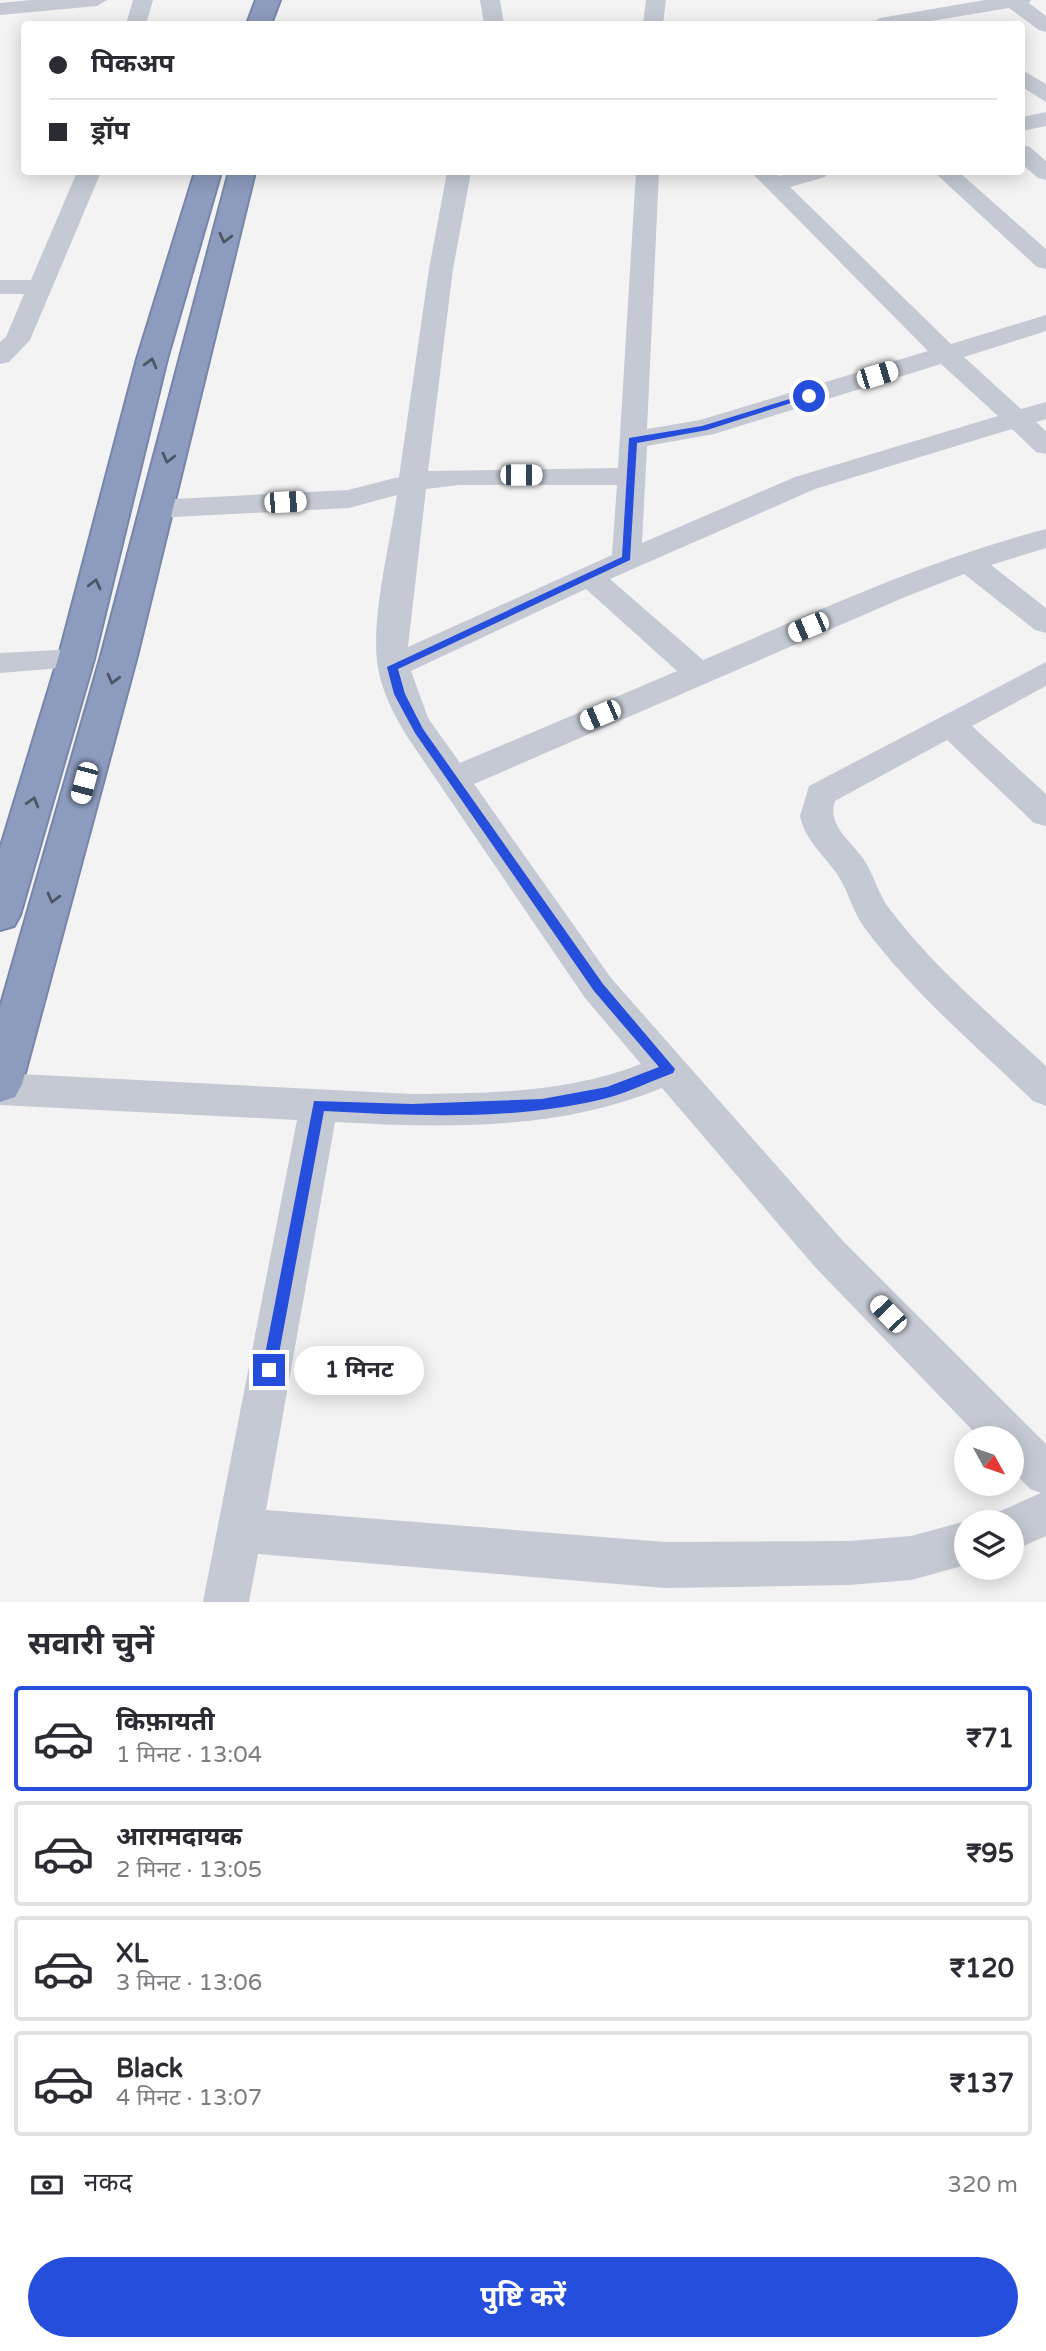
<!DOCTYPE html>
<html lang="hi">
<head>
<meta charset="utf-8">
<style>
  :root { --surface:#fff; --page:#f2f2f3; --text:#2b2b33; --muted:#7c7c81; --line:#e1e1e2; --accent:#254edc }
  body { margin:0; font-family:"Varela Round","Noto Sans Devanagari",sans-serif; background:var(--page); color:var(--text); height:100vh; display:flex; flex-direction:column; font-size:26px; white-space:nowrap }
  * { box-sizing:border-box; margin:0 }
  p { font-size:23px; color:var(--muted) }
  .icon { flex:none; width:38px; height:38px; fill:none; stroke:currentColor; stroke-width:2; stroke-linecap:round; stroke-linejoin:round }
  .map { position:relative; height:1602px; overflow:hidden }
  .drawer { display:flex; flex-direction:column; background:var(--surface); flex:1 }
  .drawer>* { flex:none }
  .banner { position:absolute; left:21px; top:21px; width:1004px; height:154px; border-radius:7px; box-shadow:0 4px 18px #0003; display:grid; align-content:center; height:154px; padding:0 28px; background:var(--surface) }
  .needle { width:46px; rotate:130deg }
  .tools { position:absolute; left:954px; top:1426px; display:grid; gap:14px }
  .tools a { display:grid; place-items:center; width:70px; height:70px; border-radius:50%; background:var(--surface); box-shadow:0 4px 18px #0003; font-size:35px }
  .end { position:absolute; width:32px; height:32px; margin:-16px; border:9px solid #254edc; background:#fff; box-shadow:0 0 0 4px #fff }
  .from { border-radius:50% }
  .bubble { position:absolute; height:49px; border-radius:24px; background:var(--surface); box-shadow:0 4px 18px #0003; font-size:23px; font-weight:700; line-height:49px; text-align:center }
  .car { position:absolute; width:21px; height:42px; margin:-21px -10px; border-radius:9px; box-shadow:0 0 5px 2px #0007; background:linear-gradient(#fff 24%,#345 0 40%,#fff 0 76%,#345 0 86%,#fff 0) }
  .banner b { display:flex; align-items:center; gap:24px; height:66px; font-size:26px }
  .banner b+b { border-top:2px solid var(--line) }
  .banner i { width:18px; height:18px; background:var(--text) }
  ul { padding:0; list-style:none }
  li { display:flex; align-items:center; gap:21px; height:105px; margin:0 14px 10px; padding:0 14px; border:4px solid var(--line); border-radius:7px }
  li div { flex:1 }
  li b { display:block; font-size:26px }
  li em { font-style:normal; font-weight:700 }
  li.current { border-color:var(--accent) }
  li>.icon { width:63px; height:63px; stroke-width:1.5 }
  h2 { padding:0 28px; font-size:32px; line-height:84px }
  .pay { display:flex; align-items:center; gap:18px; height:77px; padding:0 28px; font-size:26px }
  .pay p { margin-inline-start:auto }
  .primary-button { display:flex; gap:14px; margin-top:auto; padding:14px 28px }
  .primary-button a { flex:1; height:80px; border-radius:42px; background:var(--accent); color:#fff; font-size:28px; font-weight:700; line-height:80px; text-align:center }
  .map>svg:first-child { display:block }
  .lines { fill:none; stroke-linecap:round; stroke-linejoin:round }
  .highway-casing { stroke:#7885aa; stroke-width:4 }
  .street { fill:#c4c9d3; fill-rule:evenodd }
  .highway { fill:#8d9bbe; fill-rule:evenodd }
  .oneway { stroke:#4e5564 }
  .route { fill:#254edc }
</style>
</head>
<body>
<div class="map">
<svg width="1046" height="1602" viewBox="0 0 1046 1602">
  <rect width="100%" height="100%" fill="#f4f3f3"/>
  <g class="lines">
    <defs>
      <g id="highway">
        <path d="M 256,0 L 280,0 L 271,24 L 247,24 Z"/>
        <path d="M 195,172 L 221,172 L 167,359 L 94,659 L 20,915 L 14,926 L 0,930 L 0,849 L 58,659 L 137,359 Z"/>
        <path d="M 229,172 L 255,172 L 137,656 L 22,1084 L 15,1097 L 0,1102 L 0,1008 L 101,656 Z"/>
      </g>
    </defs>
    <use href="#highway" class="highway-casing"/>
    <g class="street">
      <path d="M 31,0 L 107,0 L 97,6 L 0,15 L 0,3 Z"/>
      <path d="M 133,0 L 153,0 L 146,24 L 126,24 Z"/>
      <path d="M 480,0 L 500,0 L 504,24 L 484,24 Z"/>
      <path d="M 646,0 L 666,0 L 663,24 L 643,24 Z"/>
      <path d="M 985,0 L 1031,0 L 1029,3 L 1046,16 L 1046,32 L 1039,30 L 1009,8 L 913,24 L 870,24 L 880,18 Z"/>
      <path d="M 1022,70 L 1046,84 L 1046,102 L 1022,87 Z"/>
      <path d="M 1046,112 L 1046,126 L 1022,131 L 1022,117 Z"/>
      <path d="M 1022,145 L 1030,147 L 1046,161 L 1046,180 L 1038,178 L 1022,164 Z"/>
      <path d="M 77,172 L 101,172 L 30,340 L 9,362 L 0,364 L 0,342 L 6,337 L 24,294 L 0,294 L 0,280 L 31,280 Z"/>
      <path d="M 447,172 L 471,172 L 453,269 L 428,471 L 618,468 L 636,172 L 659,172 L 647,429 L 700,420 L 928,351 L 751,172 L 775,172 L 779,176 L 793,172 L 828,172 L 825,177 L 790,187 L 951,344 L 1046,315 L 1046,331 L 964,357 L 1021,409 L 1046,402 L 1046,419 L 1036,422 L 1046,431 L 1046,454 L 1036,452 L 1012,429 L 815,489 L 610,579 L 703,660 C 815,612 927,560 1046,529 L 1046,548 L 991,565 L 1046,608 L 1046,633 L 1035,630 L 964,574 L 905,597 L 474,784 L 611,978 L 843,1241 L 1046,1444 L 1046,1536 L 1012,1551 L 1012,1522 L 992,1522 L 996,1513 L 1041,1493 L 1030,1489 L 1012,1470 L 1012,1438 L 980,1438 L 815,1267 L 662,1088 C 557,1131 447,1128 335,1122 L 266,1510 L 665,1542 L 849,1541 L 911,1536 L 966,1521 L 970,1522 L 966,1522 L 966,1565 L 911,1580 L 849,1585 L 665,1588 L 258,1554 L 249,1602 L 203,1602 L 297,1120 L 0,1105 L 0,1073 L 412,1094 C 490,1093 567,1093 641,1064 L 585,998 L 408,738 C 395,717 382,692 378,668 C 370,621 390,544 397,495 L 349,508 L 155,518 L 145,515 L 141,509 L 145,503 L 155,500 L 348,490 L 399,477 L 429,269 ZM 941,364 L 998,416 L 795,477 L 642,543 L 647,446 L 714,434 ZM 459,485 L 617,485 L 612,555 L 408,647 L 426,489 ZM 586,589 L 677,671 L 460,763 L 428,718 L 411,671 Z"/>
      <path d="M 934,172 L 959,172 L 1046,249 L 1046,269 L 1037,267 Z"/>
      <path d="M 76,649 L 87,652 L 91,659 L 87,666 L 0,673 L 0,653 Z"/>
      <path d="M 1046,662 L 1046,686 L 972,726 L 1046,794 L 1046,826 L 1034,823 L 947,740 L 835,801 C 827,827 851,840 864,860 C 874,875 878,893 888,907 C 933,967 992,1016 1046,1066 L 1046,1106 L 1033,1101 C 975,1045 912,992 864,927 C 852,910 848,890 837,874 C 823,854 805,840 800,816 L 809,786 Z"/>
    </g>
    <use href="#highway" class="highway"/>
  </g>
  <defs><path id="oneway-chevron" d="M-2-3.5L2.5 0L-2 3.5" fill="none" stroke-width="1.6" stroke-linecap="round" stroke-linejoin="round" transform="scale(1.75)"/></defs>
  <g class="oneway">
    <use href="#oneway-chevron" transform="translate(225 238) rotate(104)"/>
    <use href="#oneway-chevron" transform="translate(151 363) rotate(-75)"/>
    <use href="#oneway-chevron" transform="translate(168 458) rotate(104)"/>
    <use href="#oneway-chevron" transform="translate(95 584) rotate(-76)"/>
    <use href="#oneway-chevron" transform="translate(113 679) rotate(105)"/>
    <use href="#oneway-chevron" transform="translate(33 802) rotate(-74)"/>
    <use href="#oneway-chevron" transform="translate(53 898) rotate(105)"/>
  </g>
  <path class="route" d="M 806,394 L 813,396 L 707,430 L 637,443 L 630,560 L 398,669 L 405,694 L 423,729 L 603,984 L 675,1069 L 673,1073 C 651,1081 630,1092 607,1098 C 516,1121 417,1116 324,1111 L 276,1370 L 274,1375 L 264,1375 L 262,1370 L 314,1101 L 412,1104 L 542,1099 L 607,1087 L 659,1067 L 594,991 L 415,733 L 394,694 L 387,667 L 622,557 L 629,438 L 702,426 Z"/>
</svg>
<div class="tools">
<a><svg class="needle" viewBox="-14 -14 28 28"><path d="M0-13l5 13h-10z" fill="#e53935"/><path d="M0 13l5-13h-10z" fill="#7c7c81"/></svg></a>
<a><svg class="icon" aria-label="layers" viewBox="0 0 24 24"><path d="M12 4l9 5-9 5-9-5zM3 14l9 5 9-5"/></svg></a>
</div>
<i class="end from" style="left:809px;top:396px"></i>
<i class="end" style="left:269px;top:1370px"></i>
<div class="bubble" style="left:294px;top:1346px;width:130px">1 मिनट</div>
<i class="car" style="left:877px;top:375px;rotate:73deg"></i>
<i class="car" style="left:521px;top:475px;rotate:90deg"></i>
<i class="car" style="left:285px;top:502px;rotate:87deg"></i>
<i class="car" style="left:808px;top:627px;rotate:247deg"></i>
<i class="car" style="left:600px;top:715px;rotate:247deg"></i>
<i class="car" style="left:84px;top:783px;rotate:195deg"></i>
<i class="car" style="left:888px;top:1314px;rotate:316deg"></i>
<div class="banner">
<b><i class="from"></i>पिकअप</b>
<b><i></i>ड्रॉप</b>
</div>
</div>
<section class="drawer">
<h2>सवारी चुनें</h2>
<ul>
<li class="current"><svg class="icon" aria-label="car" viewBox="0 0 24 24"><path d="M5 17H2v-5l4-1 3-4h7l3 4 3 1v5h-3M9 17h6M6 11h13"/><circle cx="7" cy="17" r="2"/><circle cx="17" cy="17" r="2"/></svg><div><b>किफ़ायती</b><p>1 मिनट · 13:04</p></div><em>₹71</em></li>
<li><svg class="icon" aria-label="car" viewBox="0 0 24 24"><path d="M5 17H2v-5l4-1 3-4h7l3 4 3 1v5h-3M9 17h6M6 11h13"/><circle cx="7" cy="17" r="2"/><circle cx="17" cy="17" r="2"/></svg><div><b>आरामदायक</b><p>2 मिनट · 13:05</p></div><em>₹95</em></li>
<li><svg class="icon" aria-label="car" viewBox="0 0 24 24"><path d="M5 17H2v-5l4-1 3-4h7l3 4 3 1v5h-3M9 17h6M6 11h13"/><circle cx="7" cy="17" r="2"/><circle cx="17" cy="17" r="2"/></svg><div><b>XL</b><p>3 मिनट · 13:06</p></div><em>₹120</em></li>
<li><svg class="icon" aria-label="car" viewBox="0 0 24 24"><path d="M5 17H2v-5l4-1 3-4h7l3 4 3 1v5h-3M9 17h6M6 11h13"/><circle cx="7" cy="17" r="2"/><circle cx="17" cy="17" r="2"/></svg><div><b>Black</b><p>4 मिनट · 13:07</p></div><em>₹137</em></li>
</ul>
<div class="pay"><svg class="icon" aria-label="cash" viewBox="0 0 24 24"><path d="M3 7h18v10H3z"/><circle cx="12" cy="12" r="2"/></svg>नकद<p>320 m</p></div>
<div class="primary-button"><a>पुष्टि करें</a></div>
</section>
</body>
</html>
